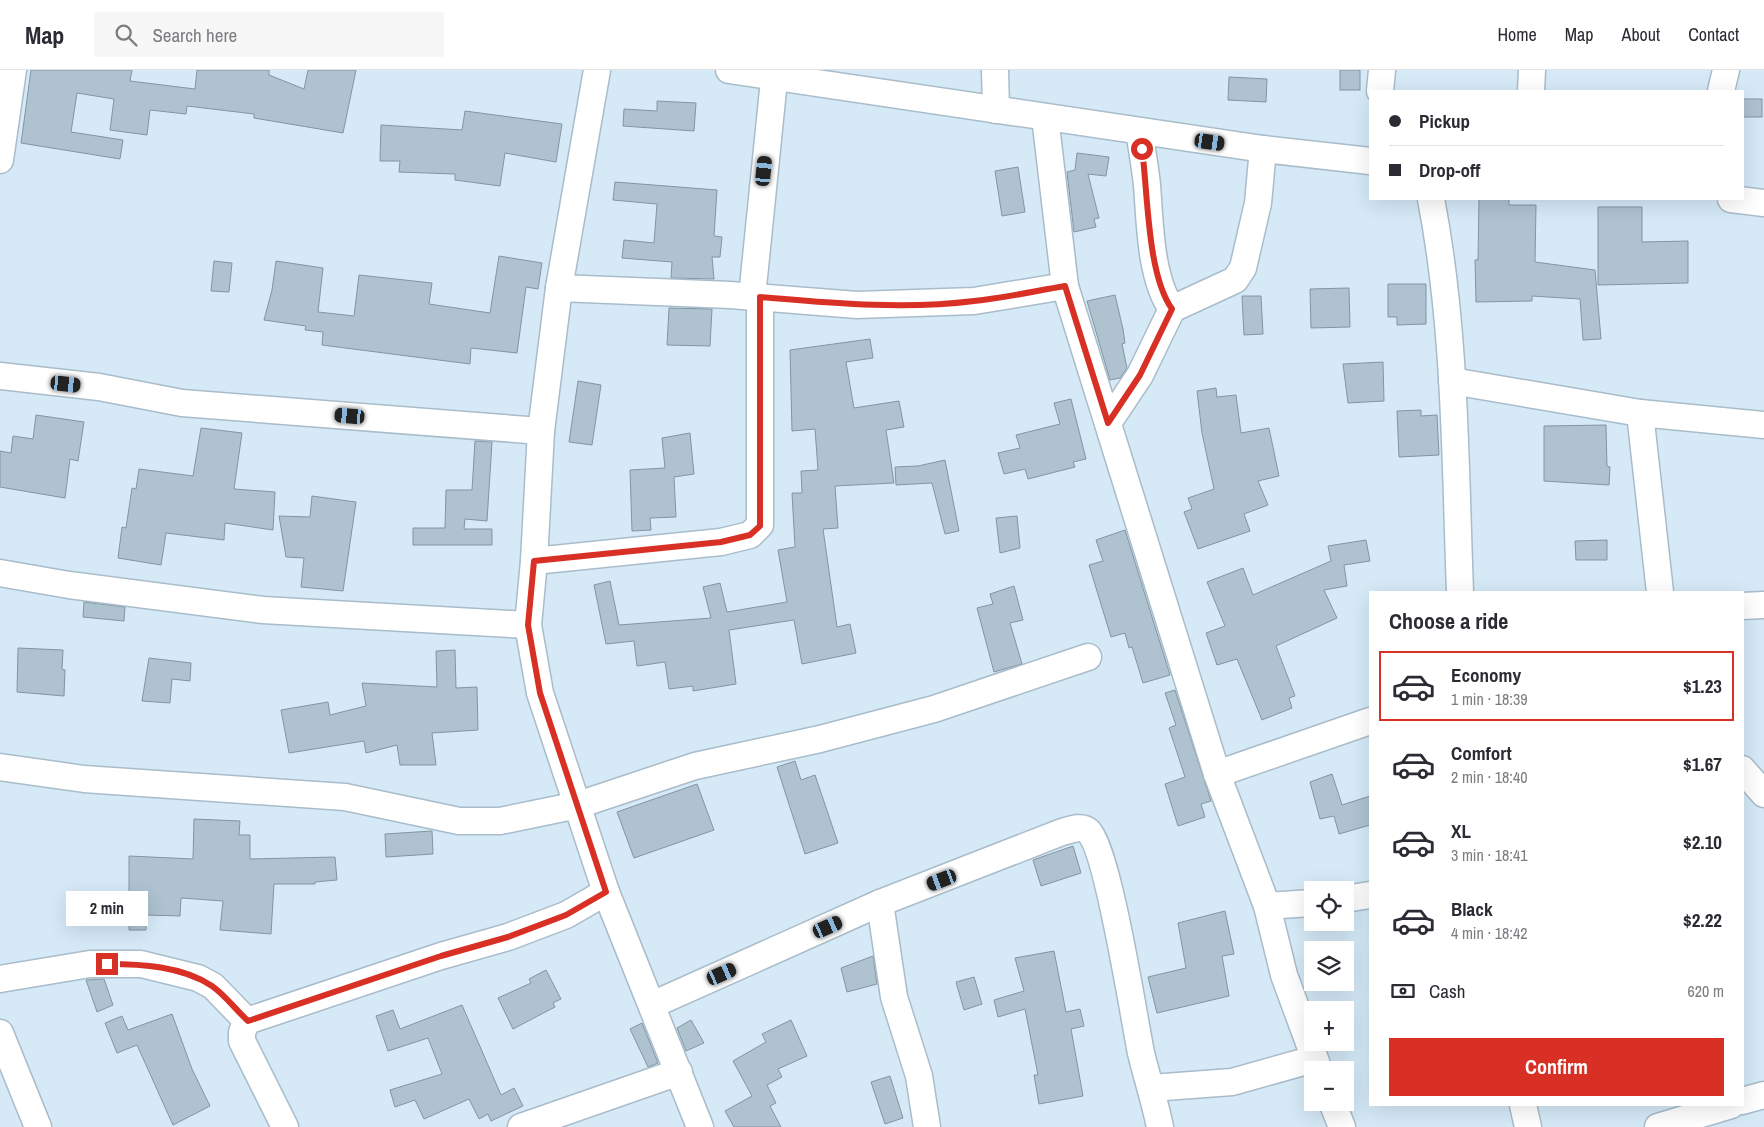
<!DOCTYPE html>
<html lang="en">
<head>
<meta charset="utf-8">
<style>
  :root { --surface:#fff; --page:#f7f7f7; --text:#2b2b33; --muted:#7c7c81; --line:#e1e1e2; --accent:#d93025 }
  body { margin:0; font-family:"Archivo Narrow",sans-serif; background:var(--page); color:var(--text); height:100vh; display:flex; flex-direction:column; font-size:19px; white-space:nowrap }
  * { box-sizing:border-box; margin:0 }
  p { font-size:16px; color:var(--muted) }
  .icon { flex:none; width:28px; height:28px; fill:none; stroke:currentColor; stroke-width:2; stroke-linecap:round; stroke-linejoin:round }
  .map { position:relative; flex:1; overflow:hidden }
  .drawer { position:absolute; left:1369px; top:521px; width:375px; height:515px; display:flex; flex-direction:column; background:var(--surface); border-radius:0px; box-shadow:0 5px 20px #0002 }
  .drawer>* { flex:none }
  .hud { position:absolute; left:1369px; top:20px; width:375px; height:110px; border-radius:0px; box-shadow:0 5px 20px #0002; display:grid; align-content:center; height:110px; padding:0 20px; background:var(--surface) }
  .tools { position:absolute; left:1304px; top:811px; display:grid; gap:10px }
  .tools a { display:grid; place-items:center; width:50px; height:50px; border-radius:0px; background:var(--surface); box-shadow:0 5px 20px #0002; font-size:25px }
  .end { position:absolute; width:22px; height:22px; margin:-11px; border:6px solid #d93025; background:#fff; box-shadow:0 0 0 2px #fff }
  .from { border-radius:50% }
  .bubble { position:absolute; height:35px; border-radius:0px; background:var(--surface); box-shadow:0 5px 20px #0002; font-size:16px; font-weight:800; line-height:35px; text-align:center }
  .car { position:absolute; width:15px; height:30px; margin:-15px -8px; border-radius:6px; box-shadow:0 0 4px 1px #0007; background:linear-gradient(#222 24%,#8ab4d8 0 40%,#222 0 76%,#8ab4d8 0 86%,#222 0) }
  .hud b { display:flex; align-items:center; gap:18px; height:48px; font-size:19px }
  .hud b+b { border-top:1px solid var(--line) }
  .hud i { width:12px; height:12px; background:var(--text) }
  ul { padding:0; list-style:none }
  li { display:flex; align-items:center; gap:15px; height:70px; margin:0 10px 8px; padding:0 10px; border:2px solid transparent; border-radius:0px }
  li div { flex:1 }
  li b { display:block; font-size:19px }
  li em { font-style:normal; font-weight:800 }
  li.active { border-color:var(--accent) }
  li>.icon { width:45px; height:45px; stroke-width:1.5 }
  h2 { padding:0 20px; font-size:22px; line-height:60px }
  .pay { display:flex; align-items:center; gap:12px; height:55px; padding:0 20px; font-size:19px }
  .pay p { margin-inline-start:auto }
  .action { display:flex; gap:10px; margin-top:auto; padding:10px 20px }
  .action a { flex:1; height:58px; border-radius:0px; background:var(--accent); color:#fff; font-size:20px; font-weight:800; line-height:58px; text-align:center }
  header { display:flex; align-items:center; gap:30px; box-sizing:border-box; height:70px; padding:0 25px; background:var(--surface); border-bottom:1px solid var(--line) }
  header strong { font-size:24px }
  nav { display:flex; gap:28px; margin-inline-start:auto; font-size:18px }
  .search { width:350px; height:45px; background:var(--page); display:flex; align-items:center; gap:12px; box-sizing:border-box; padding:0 18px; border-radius:0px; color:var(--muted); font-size:19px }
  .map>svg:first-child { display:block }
  .building { fill:#aec2d0; stroke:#8295a2 }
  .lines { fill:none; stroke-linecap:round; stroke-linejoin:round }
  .minor-casing { stroke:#a9bcca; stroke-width:29 }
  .minor { stroke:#fff; stroke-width:26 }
  .route { stroke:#d93025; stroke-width:6 }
</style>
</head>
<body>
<header>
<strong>Map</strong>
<div class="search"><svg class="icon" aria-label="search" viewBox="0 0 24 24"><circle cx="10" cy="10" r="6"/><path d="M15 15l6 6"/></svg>Search here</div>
<nav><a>Home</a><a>Map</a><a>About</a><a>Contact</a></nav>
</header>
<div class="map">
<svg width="1764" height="1057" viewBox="0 0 1764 1057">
  <rect width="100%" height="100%" fill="#d5e9f7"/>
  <g class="building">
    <path d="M 31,0 L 132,0 L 130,11 L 195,19 L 197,0 L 269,0 L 269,5 L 304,19 L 308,0 L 356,0 L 343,63 L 254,48 L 254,44 L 187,36 L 186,44 L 150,40 L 147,65 L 110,60 L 114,29 L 77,23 L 71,62 L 123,70 L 120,89 L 21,73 Z"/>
    <rect x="1340" y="0" width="20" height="20"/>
    <path d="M 1229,7 L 1267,9 L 1266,32 L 1228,30 Z"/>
    <rect x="1742" y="29" width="20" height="18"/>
    <path d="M 657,31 L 696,33 L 694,61 L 623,56 L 624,39 L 657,41 Z"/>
    <path d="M 465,41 L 562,54 L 556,92 L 505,83 L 500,116 L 455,110 L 455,104 L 399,102 L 400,91 L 380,91 L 381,55 L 462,60 Z"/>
    <path d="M 1077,83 L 1109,87 L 1106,106 L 1088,104 L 1099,148 L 1094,149 L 1096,157 L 1074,162 L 1067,102 L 1075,100 Z"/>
    <path d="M 1018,97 L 1025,142 L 1002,146 L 995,101 Z"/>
    <path d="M 615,112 L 717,120 L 714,166 L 722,167 L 720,187 L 712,187 L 714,209 L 671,208 L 672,192 L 622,188 L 624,170 L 654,173 L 657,134 L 613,130 Z"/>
    <path d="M 1479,129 L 1509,129 L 1509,135 L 1536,135 L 1535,192 L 1595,200 L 1601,269 L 1583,270 L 1580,229 L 1532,226 L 1532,231 L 1476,232 L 1475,190 L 1478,190 Z"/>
    <path d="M 1598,137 L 1642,137 L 1642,172 L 1688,171 L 1688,213 L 1598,215 Z"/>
    <path d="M 499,186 L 542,193 L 538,219 L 526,217 L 517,283 L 471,278 L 470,294 L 322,275 L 323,262 L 305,260 L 306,256 L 264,250 L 272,220 L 276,191 L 323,198 L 318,242 L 354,246 L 359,205 L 432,213 L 429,234 L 490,243 Z"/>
    <path d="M 214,191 L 232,193 L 229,222 L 211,221 Z"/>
    <path d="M 1388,214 L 1426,214 L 1426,254 L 1397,255 L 1397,247 L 1388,247 Z"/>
    <path d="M 1349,218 L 1350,257 L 1311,258 L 1310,219 Z"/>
    <path d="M 1115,225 L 1123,259 L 1125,273 L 1122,274 L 1127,298 L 1120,308 L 1110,310 L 1087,231 Z"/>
    <path d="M 1242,226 L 1261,226 L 1263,264 L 1244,265 Z"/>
    <path d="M 669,238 L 712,239 L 710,276 L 667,275 Z"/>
    <path d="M 870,269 L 873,288 L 846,292 L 854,338 L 899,331 L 904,357 L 886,360 L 894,413 L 835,416 L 838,458 L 823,459 L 837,557 L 850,554 L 856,583 L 802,594 L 794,550 L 729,560 L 736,614 L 693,621 L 693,616 L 669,619 L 665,592 L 637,596 L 634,571 L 606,574 L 594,515 L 610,511 L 619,555 L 711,548 L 703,517 L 720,513 L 727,542 L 787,532 L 778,480 L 795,477 L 792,423 L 802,423 L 801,401 L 818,400 L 815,359 L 792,361 L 790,280 Z"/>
    <path d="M 1383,292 L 1384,331 L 1348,333 L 1343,294 Z"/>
    <path d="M 578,311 L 601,315 L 592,375 L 569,372 Z"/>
    <path d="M 1216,318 L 1217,327 L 1236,325 L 1241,363 L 1269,358 L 1279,406 L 1258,411 L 1268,435 L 1244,444 L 1250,461 L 1198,479 L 1184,442 L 1192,439 L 1188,428 L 1214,419 L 1202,363 L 1197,321 Z"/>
    <path d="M 1071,329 L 1086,389 L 1073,392 L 1075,397 L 1028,409 L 1025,399 L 1004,404 L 998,383 L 1020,378 L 1016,365 L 1060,354 L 1054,333 Z"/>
    <path d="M 1421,340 L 1421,346 L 1437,345 L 1439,385 L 1399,387 L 1397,341 Z"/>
    <path d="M 36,345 L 84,352 L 78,391 L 70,389 L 65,428 L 0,417 L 0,381 L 11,383 L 13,366 L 33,369 Z"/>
    <path d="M 1606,355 L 1607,396 L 1610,397 L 1609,415 L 1544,411 L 1544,356 Z"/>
    <path d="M 201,358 L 242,363 L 234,419 L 275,422 L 273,460 L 225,453 L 224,470 L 166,463 L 161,495 L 118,488 L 122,457 L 126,458 L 132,418 L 136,419 L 139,399 L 193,406 Z"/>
    <path d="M 690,363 L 694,404 L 674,407 L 676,447 L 650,448 L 651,460 L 632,461 L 630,400 L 665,398 L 662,368 Z"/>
    <path d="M 475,371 L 492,372 L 487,451 L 465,449 L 464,459 L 492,459 L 492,475 L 413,475 L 413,458 L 445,458 L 446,420 L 472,420 Z"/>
    <path d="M 945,390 L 959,461 L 945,464 L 932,413 L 896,415 L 895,397 L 918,396 Z"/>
    <path d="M 312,426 L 356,432 L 343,521 L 301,517 L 304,488 L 286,487 L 279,446 L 310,447 Z"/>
    <path d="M 1017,446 L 1020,478 L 1000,483 L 996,448 Z"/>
    <path d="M 1125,460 L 1170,605 L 1143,613 L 1132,577 L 1129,578 L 1125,563 L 1111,567 L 1089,495 L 1103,491 L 1096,470 Z"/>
    <path d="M 1366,470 L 1370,491 L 1344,495 L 1347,516 L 1324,520 L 1337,548 L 1276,576 L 1295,626 L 1289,628 L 1292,638 L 1262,650 L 1237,589 L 1217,595 L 1206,563 L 1225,556 L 1207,512 L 1243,498 L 1253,525 L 1331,491 L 1328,476 Z"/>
    <path d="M 1607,470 L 1607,490 L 1576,490 L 1575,471 Z"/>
    <path d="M 1014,516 L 1023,550 L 1010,553 L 1022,594 L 994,602 L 977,538 L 993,534 L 990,524 Z"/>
    <path d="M 84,532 L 125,537 L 124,551 L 83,547 Z"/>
    <path d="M 18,578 L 63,580 L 62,599 L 65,600 L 64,626 L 17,622 Z"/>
    <path d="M 455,580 L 456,618 L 477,617 L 478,660 L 432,663 L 436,695 L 400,695 L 397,675 L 366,683 L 364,671 L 289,683 L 281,640 L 328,632 L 330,645 L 366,636 L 362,613 L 437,617 L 436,581 Z"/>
    <path d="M 149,588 L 191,593 L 190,611 L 172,609 L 170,633 L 142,631 Z"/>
    <path d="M 1175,620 L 1211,731 L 1201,734 L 1205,747 L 1178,756 L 1165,714 L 1185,707 L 1169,658 L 1176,655 L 1165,623 Z"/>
    <path d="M 795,691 L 801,710 L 815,705 L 838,773 L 805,784 L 777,697 Z"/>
    <path d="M 1332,704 L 1342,735 L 1370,726 L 1370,755 L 1339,764 L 1334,746 L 1320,749 L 1310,712 Z"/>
    <path d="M 697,714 L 714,760 L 634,788 L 617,742 Z"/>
    <path d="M 194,749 L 240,751 L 239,765 L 250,765 L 250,789 L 335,787 L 337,810 L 315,812 L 315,814 L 274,814 L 271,864 L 220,860 L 223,831 L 181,828 L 180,846 L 146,845 L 146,860 L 129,860 L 129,786 L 193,789 Z"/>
    <path d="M 432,761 L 433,784 L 386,787 L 385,764 Z"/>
    <path d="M 1073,776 L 1081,803 L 1041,816 L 1033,790 Z"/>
    <path d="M 1225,841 L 1234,884 L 1222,886 L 1229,926 L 1157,943 L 1148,907 L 1186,898 L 1178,853 Z"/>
    <path d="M 1054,881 L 1066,942 L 1080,939 L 1084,956 L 1071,959 L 1083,1026 L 1039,1034 L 1034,1005 L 1038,1005 L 1025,939 L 998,947 L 994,930 L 1024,921 L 1015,888 Z"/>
    <path d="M 873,886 L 877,914 L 847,922 L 841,898 Z"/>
    <path d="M 546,900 L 561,929 L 553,933 L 555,937 L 513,959 L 498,928 L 531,913 L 529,909 Z"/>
    <path d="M 974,907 L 982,934 L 964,940 L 956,912 Z"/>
    <path d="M 104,909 L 113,935 L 97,942 L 86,910 Z"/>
    <path d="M 462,935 L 501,1025 L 514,1018 L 523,1036 L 491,1051 L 488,1044 L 479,1049 L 469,1029 L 424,1049 L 415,1030 L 395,1037 L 390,1020 L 442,1004 L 428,968 L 388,981 L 376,946 L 393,940 L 400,959 Z"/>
    <path d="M 172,944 L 192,999 L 210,1036 L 173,1055 L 137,975 L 117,983 L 105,953 L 122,946 L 128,960 Z"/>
    <path d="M 691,950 L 704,973 L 686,981 L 677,958 Z"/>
    <path d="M 791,950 L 807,986 L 778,999 L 782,1007 L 767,1015 L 776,1033 L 770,1036 L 781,1057 L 734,1057 L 725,1041 L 752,1026 L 733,991 L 766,972 L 762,964 Z"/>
    <path d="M 642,953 L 658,993 L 648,997 L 630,959 Z"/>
    <path d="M 890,1006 L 903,1048 L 885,1054 L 871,1012 Z"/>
  </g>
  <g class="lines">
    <defs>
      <g id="minor">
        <path d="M 597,0 L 559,218 L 541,361 L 534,491 L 528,555 L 540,623 L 606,822 L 700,1057"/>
        <path d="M 729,0 L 1263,79 L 1370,91"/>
        <path d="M 995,0 L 996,40"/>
        <path d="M 1380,21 L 1382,0"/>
        <path d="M 1531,21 L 1532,0"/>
        <path d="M 1721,21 L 1726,0"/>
        <path d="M 1045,47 L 1065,216 L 1217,704 L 1267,836 L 1284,905 L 1319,1000"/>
        <path d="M 1139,61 C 1142,79 1145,97 1147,115 C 1150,152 1150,208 1172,239"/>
        <path d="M 0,90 L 13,0"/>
        <path d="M 1431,129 C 1456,258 1455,391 1460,522"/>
        <path d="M 1731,129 L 1764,133"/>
        <path d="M 559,218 L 730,225 L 857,235 L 974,231 L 1065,216"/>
        <path d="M 752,227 L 775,0"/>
        <path d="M 0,306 L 99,317 L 182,333 L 541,361"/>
        <path d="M 1452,311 L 1640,343 L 1764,355"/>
        <path d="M 1640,343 L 1660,522"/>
        <path d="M 1108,353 L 1140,305 L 1172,239 L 1235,210 L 1243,198 L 1258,133 L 1263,79"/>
        <path d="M 534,491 L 721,472 L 750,465 L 760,455 L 760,227"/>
        <path d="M 0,503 L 69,515 L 263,540 L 528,555"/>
        <path d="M 1742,536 L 1764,535"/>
        <path d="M 0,697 L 84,709 L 345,727 L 459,751 L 500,751 L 578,735 L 695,696 L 820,669 L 934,639 L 1088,587"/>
        <path d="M 1742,699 L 1764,724"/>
        <path d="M 1217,704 L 1370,651"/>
        <path d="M 1345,829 L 1370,825"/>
        <path d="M 880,833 L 894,927 L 919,1006 L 927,1057"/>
        <path d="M 1267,836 L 1312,833"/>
        <path d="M 0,909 L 90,894 L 141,894 L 198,908 L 213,916 L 247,951"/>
        <path d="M 652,935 L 880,833 L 1062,762 C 1070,760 1081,755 1088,761 C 1108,779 1134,948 1141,983 C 1147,1008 1155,1032 1160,1057"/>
        <path d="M 0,963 L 38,1057"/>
        <path d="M 1151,1018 L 1232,1012 L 1314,989"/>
        <path d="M 1742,1031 L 1764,1025"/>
        <path d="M 1332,1032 L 1342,1057"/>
        <path d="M 1523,1035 L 1528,1057"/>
        <path d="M 285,1057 L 242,971 L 242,962 L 247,951 L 441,886 L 508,867 L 566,845 L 606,822"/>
        <path d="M 521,1057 L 679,1002"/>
        <path d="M 1658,1057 L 1731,1035"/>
      </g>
    </defs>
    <use href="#minor" class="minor-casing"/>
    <use href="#minor" class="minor"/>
  </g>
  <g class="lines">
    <path class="route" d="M 107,894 C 141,894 182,896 212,916 C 225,925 236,940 248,951 L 441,886 L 508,867 L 566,845 L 606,822 L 540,623 L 528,555 L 534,491 L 721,472 L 750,465 L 760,456 L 760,227 C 831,233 903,240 974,231 C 1005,228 1035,221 1065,216 L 1108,353 L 1140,305 L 1172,239 C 1147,204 1148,123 1142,79"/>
  </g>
</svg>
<div class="tools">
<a><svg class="icon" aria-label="locate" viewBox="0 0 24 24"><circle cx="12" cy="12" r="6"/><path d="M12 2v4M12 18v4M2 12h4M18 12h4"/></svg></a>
<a><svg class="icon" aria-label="layers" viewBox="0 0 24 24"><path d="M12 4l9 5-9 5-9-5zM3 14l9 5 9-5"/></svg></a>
<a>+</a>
<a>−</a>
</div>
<i class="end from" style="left:1142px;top:79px"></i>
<i class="end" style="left:107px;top:894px"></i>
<div class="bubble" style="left:66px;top:821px;width:82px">2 min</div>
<i class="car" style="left:1210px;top:72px;rotate:98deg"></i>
<i class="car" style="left:764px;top:101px;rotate:6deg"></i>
<i class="car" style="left:66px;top:314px;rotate:96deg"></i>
<i class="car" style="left:350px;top:346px;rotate:275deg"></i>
<i class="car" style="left:942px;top:810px;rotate:249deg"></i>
<i class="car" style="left:828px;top:857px;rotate:66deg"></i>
<i class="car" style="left:722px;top:904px;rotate:66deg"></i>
<div class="hud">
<b><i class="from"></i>Pickup</b>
<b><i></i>Drop-off</b>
</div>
<section class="drawer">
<h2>Choose a ride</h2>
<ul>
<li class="active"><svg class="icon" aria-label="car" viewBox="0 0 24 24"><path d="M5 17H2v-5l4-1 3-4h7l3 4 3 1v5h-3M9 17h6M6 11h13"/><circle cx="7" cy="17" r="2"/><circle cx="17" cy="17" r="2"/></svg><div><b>Economy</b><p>1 min · 18:39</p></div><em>$1.23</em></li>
<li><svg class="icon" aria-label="car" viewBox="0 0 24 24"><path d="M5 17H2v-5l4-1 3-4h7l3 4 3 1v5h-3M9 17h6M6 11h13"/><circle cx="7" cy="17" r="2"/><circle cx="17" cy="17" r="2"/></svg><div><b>Comfort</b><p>2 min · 18:40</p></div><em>$1.67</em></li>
<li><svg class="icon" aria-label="car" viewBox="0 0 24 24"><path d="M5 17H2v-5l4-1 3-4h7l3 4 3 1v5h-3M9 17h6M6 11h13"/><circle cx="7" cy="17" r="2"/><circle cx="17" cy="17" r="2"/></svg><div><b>XL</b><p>3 min · 18:41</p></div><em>$2.10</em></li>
<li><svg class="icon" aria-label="car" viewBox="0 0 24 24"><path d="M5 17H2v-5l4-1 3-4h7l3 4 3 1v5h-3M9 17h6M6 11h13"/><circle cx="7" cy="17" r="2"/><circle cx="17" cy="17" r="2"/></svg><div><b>Black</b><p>4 min · 18:42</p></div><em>$2.22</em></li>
</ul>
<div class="pay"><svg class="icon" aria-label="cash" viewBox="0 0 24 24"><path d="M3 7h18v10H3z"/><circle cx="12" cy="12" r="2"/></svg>Cash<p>620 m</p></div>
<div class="action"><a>Confirm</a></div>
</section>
</div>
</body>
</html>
